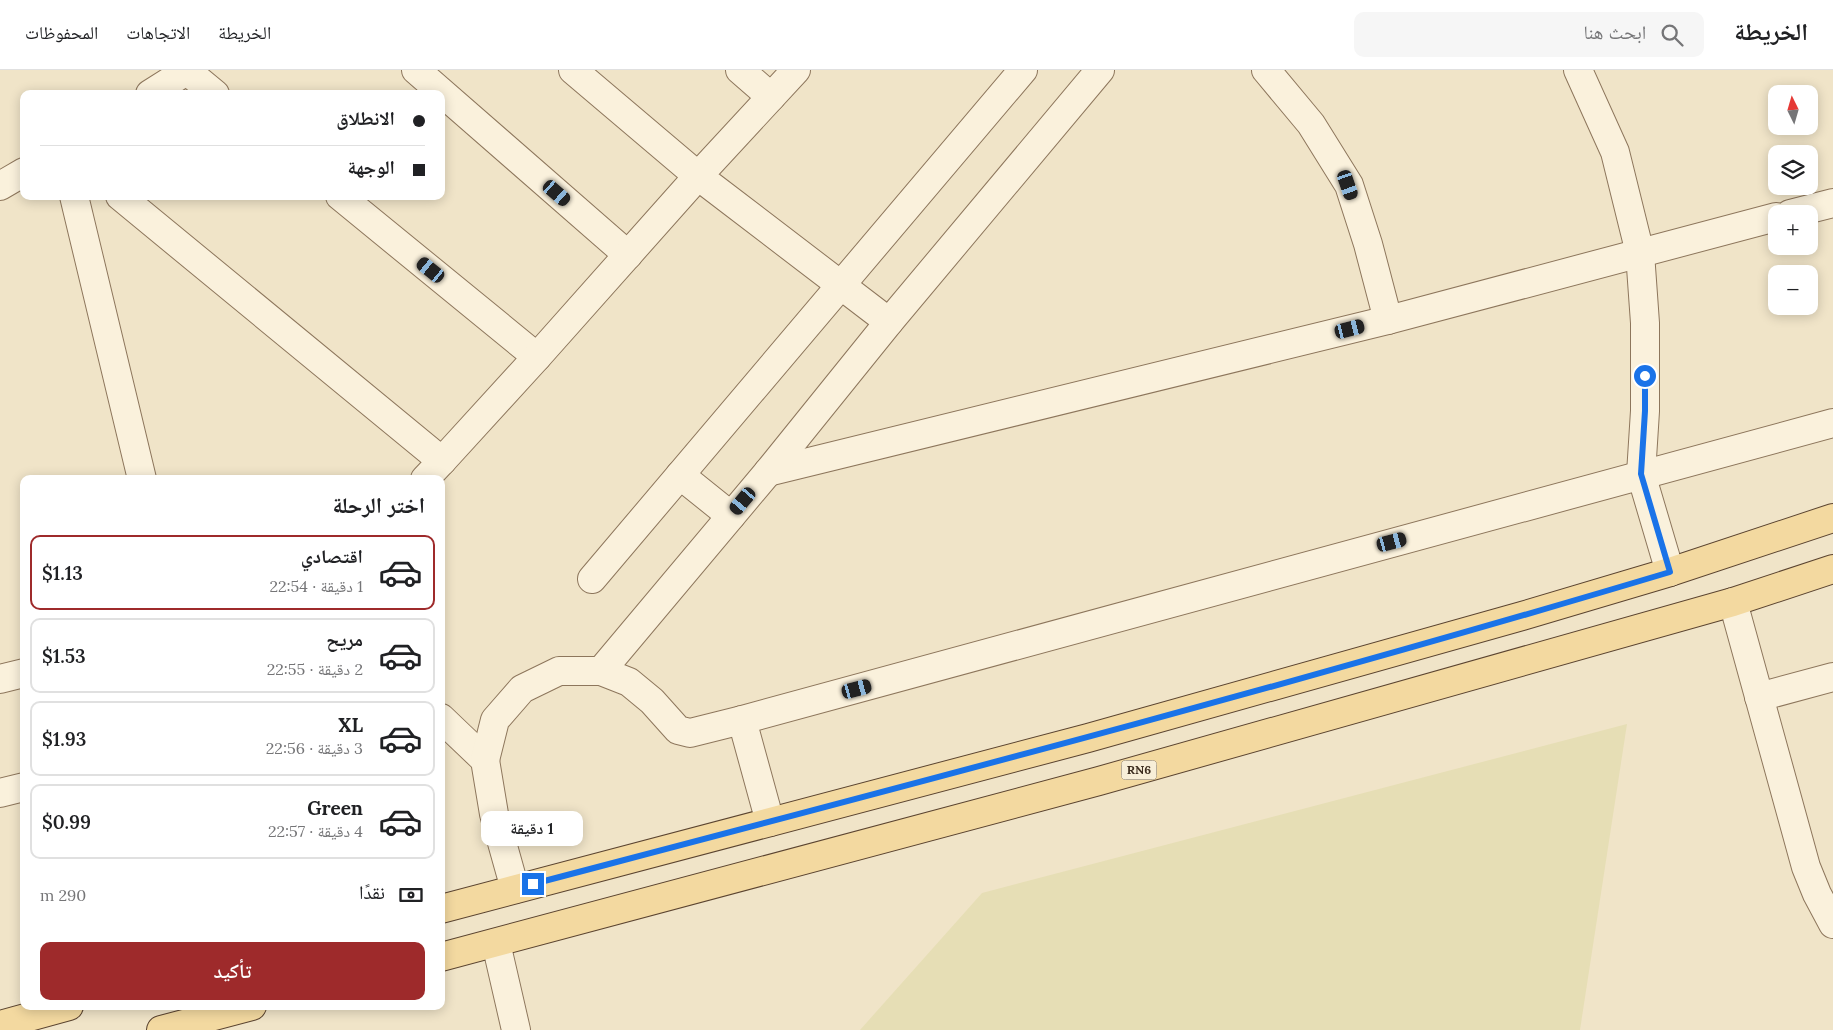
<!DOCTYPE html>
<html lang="ar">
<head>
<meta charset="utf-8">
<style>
  :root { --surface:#fff; --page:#f6f6f6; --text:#202124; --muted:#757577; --line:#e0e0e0; --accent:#9e2a2b }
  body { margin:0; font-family:Lora,"Noto Naskh Arabic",serif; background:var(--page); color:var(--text); direction:rtl; height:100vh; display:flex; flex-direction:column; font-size:19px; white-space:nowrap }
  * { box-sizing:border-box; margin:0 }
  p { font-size:16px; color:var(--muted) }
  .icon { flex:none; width:28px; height:28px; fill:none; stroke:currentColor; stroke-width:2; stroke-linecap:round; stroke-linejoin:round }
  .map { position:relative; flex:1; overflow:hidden; direction:ltr }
  .drawer { position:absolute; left:20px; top:405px; width:425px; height:535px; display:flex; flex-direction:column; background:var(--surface); border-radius:10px; box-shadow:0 2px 12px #0003; direction:rtl }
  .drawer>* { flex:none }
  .banner { position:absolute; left:20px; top:20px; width:425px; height:110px; border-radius:10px; box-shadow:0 2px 12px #0003; direction:rtl; display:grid; align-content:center; height:110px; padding:0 20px; background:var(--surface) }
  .needle { width:32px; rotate:355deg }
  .controls { position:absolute; left:1768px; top:15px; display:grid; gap:10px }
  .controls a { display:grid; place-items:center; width:50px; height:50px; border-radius:10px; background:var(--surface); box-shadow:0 2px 12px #0003; font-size:25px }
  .end { position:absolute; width:22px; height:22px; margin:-11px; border:6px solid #1a73e8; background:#fff; box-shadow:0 0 0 2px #fff }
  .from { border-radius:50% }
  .bubble { position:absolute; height:35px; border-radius:10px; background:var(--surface); box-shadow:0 2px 12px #0003; font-size:16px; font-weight:600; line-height:35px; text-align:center; direction:rtl }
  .car { position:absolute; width:15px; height:30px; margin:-15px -8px; border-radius:6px; box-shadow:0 0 4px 1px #0007; background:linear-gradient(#222 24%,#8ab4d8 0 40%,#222 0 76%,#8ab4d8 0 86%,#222 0) }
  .banner b { display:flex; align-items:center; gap:18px; height:48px; font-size:19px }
  .banner b+b { border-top:1px solid var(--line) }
  .banner i { width:12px; height:12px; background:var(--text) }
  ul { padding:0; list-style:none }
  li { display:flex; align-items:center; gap:15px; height:75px; margin:0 10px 8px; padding:0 10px; border:2px solid var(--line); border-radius:10px }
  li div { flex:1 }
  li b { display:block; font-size:19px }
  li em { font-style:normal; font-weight:600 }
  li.active { border-color:var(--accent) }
  li>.icon { width:45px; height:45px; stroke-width:1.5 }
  h2 { padding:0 20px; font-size:22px; line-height:60px }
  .pay { display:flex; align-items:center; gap:12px; height:55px; padding:0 20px; font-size:19px }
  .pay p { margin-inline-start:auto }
  .button { display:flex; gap:10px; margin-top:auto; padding:10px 20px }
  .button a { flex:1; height:58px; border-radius:10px; background:var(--accent); color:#fff; font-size:20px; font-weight:600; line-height:58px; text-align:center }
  header { display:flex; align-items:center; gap:30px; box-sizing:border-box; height:70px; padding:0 25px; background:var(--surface); border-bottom:1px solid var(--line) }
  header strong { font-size:24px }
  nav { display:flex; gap:28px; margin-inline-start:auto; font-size:18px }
  .search { width:350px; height:45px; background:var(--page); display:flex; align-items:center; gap:12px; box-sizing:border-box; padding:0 18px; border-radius:10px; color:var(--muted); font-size:19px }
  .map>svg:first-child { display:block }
  .farmland { fill:#e6deb5 }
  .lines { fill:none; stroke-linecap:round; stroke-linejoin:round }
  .minor-casing { stroke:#8d765c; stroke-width:30 }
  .major-casing { stroke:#5b4430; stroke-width:30 }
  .minor { stroke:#faf1dc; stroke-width:28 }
  .major { stroke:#f3d9a0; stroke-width:28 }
  .route { stroke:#1a73e8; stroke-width:6 }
  .labels { text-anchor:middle; stroke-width:4; stroke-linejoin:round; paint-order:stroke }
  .shield { fill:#f7eed8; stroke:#756857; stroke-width:1 }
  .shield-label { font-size:12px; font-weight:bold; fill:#3d2e20 }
</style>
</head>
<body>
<header>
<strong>الخريطة</strong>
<div class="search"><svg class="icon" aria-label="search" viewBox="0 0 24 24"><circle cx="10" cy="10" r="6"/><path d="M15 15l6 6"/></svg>ابحث هنا</div>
<nav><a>الخريطة</a><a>الاتجاهات</a><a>المحفوظات</a></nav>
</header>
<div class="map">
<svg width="1833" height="960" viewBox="0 0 1833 960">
  <rect width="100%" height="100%" fill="#f0e4c8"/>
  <path class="farmland" d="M 1627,654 L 1580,960 L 860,960 L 982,823 Z"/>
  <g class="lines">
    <defs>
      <g id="minor">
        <path d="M 416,0 L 628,185"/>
        <path d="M 740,0 L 771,27"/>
        <path d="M 796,0 L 698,106 L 889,252"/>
        <path d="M 1266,0 L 1311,54 L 1349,115 L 1368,174 L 1388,250"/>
        <path d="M 1578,0 L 1615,82 L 1640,183 L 1645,253 L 1645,341 L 1641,404 L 1670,502"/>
        <path d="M 187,1 L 215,24"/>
        <path d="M 150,24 L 188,0"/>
        <path d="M 0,116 L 24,102"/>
        <path d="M 74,126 L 142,409"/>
        <path d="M 120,126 L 442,391 L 425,409"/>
        <path d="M 340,126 L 537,287"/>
        <path d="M 1790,144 L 1833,133"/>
        <path d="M 442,391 L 537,287 L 698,106 L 573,0"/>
        <path d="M 768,402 L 1388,250 L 1776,147"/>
        <path d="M 680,405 L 731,446"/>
        <path d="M 592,509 L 1023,0"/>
        <path d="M 1733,532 L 1806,797 L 1817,824 L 1833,854"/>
        <path d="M 601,601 L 768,402 L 889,252 L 1100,0"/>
        <path d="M 0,609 L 24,603"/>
        <path d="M 1759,627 L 1833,607"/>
        <path d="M 441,648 L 485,690 L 494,744 L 515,819"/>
        <path d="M 742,650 L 770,752"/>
        <path d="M 485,690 L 495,650 L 522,619 L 559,601 L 601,601 L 629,612 L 652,631 L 678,660 L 690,663 L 742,650 L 1833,353"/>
        <path d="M 0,723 L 24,717"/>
        <path d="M 496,873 L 516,960"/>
      </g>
      <g id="major">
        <path d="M 441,839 L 1088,668 L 1522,546 L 1670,502 L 1833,448"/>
        <path d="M 441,887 L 1099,711 L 1733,532 L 1833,499"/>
        <path d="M 0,955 L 69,936"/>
        <path d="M 161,960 L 252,936"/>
      </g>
    </defs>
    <use href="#minor" class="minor-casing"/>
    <use href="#major" class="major-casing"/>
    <use href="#minor" class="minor"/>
    <use href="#major" class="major"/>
  </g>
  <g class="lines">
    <path class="route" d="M 533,814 C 913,714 1293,615 1670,502 L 1641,404 L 1645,341 L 1645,306"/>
  </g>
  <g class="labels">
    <rect class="shield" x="1121.5" y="690.5" width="35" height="19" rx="4"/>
    <g class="shield-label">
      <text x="1139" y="704">RN6</text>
    </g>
  </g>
</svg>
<div class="controls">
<a><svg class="needle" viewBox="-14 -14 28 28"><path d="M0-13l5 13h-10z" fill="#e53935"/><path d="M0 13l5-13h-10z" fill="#757577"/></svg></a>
<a><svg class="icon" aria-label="layers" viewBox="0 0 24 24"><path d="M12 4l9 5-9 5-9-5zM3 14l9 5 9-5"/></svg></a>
<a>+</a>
<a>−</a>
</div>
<i class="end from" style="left:1645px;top:306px"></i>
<i class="end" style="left:533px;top:814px"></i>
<div class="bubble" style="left:481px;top:741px;width:102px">1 دقيقة</div>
<i class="car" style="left:1348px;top:115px;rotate:161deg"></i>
<i class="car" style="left:557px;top:123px;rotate:131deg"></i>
<i class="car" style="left:431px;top:200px;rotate:309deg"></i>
<i class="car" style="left:1350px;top:259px;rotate:76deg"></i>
<i class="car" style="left:743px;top:431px;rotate:220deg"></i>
<i class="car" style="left:1392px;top:472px;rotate:75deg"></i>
<i class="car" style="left:857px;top:619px;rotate:75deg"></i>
<div class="banner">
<b><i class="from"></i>الانطلاق</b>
<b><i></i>الوجهة</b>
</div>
<section class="drawer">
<h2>اختر الرحلة</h2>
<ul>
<li class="active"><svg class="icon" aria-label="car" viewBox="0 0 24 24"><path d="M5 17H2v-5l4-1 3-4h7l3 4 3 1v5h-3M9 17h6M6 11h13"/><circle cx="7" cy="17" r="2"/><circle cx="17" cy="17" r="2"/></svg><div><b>اقتصادي</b><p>1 دقيقة · 22:54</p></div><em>$1.13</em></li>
<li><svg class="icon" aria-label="car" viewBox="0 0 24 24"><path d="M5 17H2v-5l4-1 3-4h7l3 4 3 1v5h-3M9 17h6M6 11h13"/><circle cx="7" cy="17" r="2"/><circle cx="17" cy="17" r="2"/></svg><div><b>مريح</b><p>2 دقيقة · 22:55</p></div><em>$1.53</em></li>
<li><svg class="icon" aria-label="car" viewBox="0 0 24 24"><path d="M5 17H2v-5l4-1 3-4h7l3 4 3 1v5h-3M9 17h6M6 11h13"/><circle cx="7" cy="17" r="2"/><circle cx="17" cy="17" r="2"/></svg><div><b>XL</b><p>3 دقيقة · 22:56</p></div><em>$1.93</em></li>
<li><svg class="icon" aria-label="car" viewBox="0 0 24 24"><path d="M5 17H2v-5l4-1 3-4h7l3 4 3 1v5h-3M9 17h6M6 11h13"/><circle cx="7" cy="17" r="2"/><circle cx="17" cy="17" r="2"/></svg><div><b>Green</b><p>4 دقيقة · 22:57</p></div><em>$0.99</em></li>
</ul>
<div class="pay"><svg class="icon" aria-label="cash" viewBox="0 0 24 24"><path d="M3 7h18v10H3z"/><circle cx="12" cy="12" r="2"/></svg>نقدًا<p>290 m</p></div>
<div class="button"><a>تأكيد</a></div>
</section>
</div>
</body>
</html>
